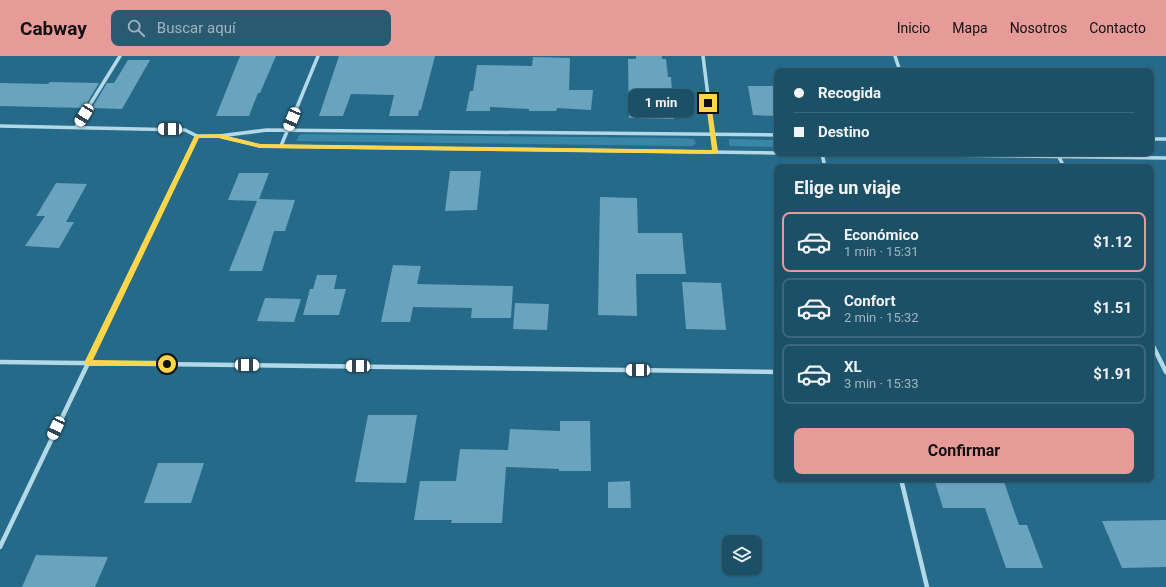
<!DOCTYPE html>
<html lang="es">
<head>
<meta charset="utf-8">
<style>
  :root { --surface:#1c5067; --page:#295a70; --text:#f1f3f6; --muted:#a0b5c0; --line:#3a677b; --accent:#e69b98 }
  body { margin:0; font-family:Roboto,sans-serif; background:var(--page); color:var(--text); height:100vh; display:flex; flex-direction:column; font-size:15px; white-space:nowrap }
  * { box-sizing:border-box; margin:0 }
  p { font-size:13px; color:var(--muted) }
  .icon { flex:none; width:22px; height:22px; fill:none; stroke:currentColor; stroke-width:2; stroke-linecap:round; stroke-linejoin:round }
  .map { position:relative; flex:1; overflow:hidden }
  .details { position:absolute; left:774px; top:108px; width:380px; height:318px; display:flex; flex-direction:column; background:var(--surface); border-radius:8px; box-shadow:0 1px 3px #0004,0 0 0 1px var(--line) }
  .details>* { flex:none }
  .banner { position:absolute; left:774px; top:12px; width:380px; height:88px; border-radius:8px; box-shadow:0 1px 3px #0004,0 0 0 1px var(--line); display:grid; align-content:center; height:88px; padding:0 20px; background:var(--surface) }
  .controls { position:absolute; left:722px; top:479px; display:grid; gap:8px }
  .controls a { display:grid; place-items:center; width:40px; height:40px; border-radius:8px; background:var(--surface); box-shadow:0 1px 3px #0004,0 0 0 1px var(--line); font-size:20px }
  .end { position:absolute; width:18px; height:18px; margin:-9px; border:5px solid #ffd54a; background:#111; box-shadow:0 0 0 2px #111 }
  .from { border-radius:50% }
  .bubble { position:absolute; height:28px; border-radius:8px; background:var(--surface); box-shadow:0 1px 3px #0004,0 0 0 1px var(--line); font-size:13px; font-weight:700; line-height:28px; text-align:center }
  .car { position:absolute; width:12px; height:24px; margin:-12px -6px; border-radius:5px; box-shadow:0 0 3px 1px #0007; background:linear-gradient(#fff 24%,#345 0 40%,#fff 0 76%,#345 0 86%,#fff 0) }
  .banner b { display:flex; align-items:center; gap:14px; height:38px; font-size:15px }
  .banner b+b { border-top:1px solid var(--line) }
  .banner i { width:10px; height:10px; background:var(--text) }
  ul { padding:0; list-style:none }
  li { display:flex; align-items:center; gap:12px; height:60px; margin:0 8px 6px; padding:0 12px; border:2px solid var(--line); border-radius:8px }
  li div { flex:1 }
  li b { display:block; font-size:15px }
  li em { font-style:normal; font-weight:700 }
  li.active { border-color:var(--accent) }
  li>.icon { width:36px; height:36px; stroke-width:1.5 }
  h2 { padding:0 20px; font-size:18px; line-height:48px }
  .button { display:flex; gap:8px; margin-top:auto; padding:8px 20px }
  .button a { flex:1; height:46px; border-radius:8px; background:var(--accent); color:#111; font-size:16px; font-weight:700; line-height:46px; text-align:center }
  header { display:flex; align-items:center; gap:24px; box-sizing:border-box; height:56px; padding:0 20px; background:var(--accent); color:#111 }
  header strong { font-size:19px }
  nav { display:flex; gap:22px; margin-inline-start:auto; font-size:14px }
  .search { width:280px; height:36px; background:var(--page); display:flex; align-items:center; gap:10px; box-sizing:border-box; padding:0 14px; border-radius:8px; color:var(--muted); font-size:15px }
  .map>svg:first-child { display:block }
  .green { fill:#3a86a6 }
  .building { fill:#6aa3bd }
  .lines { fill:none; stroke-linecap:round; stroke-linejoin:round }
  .street-far1 { stroke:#b3d9e9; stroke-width:3.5 }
  .street { stroke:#b3d9e9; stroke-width:4.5 }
  .route { fill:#ffd54a }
</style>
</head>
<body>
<header>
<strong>Cabway</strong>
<div class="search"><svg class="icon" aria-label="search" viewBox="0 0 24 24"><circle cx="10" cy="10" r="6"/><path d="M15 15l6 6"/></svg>Buscar aquí</div>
<nav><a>Inicio</a><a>Mapa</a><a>Nosotros</a><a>Contacto</a></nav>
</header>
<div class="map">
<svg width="1166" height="531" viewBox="0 0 1166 531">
  <rect width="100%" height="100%" fill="#266a89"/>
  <g class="green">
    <path d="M 302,78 L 679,82 L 694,83 L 696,88 L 692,90 L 297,85 L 298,80 Z"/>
    <path d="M 729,83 L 777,84 L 777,91 L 730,90 L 729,88 Z"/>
  </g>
  <g class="building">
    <path d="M 240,0 L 276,0 L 260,37 L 258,37 L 249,60 L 216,60 Z"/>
    <path d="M 339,0 L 435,0 L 421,54 L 419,54 L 418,60 L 389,60 L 394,39 L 351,38 L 343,60 L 319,60 Z"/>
    <path d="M 636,0 L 662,0 L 662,3 L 666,3 L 668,21 L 671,21 L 674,63 L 629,62 L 628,3 L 636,3 Z"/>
    <path d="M 533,1 L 570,2 L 569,34 L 593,34 L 591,54 L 557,52 L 556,55 L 529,55 L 529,53 L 490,51 L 490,55 L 466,55 L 470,35 L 473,35 L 477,9 L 532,10 Z"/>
    <path d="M 128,4 L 150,4 L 122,53 L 92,52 L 107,27 L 114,27 Z"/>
    <path d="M 50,26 L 99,27 L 84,52 L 0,50 L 0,27 L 48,28 Z"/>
    <path d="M 748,30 L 777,30 L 777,60 L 753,59 Z"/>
    <path d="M 450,115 L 481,115 L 477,154 L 445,155 Z"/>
    <path d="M 239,117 L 269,117 L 259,143 L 295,144 L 285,175 L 274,175 L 262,215 L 229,215 L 257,145 L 228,144 Z"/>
    <path d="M 56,127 L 87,128 L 66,166 L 74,166 L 59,192 L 25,190 L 45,160 L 36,160 Z"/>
    <path d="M 600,141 L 637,142 L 638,177 L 682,177 L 686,218 L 636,218 L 637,260 L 598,259 Z"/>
    <path d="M 393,209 L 421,210 L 417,228 L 513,230 L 511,262 L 471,262 L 472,252 L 413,251 L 410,266 L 381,266 Z"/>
    <path d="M 317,219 L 337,219 L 334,233 L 346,233 L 339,259 L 303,259 L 310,233 L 313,233 Z"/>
    <path d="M 682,226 L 721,227 L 726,274 L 686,273 Z"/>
    <path d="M 265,242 L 301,243 L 294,266 L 257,265 Z"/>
    <path d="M 515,247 L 549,248 L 547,274 L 513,273 Z"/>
    <path d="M 368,359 L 417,359 L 406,427 L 355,426 Z"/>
    <path d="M 560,365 L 590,365 L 591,415 L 559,415 L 559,413 L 506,411 L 502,467 L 451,467 L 452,464 L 414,464 L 420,425 L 456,425 L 460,393 L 508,394 L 510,373 L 560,375 Z"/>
    <path d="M 158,407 L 204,407 L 191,447 L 144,447 Z"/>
    <path d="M 934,423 L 1003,423 L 1019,469 L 1027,469 L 1043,512 L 1006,512 L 985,452 L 943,452 Z"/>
    <path d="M 630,425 L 631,452 L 608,452 L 608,426 Z"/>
    <path d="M 1166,464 L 1166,511 L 1122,512 L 1102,465 Z"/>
    <path d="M 36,499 L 108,501 L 95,531 L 22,531 Z"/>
  </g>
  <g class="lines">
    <g class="street-far1">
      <path d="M 703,0 L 715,96"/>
      <path d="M 895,0 L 900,15"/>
      <path d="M 0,70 L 185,74 L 197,80 L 219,80 L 267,74 L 777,79"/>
      <path d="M 76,71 L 120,0"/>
      <path d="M 222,81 L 260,90 L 777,97"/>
      <path d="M 1151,83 L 1166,83"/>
      <path d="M 281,90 L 318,0"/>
      <path d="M 782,97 L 1166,102"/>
      <path d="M 822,98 L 825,111"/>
      <path d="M 1059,101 L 1064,111"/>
      <path d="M 124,231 L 197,80"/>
    </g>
    <g class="street">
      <path d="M 1151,286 L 1166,316"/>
      <path d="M 0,306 L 777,316"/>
      <path d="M 901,423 L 927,531"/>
      <path d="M 0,491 L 125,230"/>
    </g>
  </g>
  <path class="route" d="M 708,45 L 711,47 L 718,96 L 715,98 L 260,92 L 219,82 L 199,82 L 93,304 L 167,305 L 171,308 L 170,310 L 88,310 L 84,307 L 195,79 L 219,78 L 260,88 L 712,94 L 706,47 Z"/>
</svg>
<div class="controls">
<a><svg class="icon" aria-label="layers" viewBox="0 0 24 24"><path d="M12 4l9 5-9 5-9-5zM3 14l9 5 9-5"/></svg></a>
</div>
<i class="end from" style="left:167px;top:308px"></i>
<i class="end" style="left:708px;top:47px"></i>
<div class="bubble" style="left:628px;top:33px;width:66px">1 min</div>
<i class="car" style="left:84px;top:59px;rotate:212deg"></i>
<i class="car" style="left:292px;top:63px;rotate:203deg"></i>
<i class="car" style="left:170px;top:73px;rotate:271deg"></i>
<i class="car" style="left:247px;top:309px;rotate:91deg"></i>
<i class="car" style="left:358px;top:310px;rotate:271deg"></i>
<i class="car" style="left:638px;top:314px;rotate:271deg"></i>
<i class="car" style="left:56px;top:372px;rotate:205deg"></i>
<div class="banner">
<b><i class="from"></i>Recogida</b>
<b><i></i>Destino</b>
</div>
<section class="details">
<h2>Elige un viaje</h2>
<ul>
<li class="active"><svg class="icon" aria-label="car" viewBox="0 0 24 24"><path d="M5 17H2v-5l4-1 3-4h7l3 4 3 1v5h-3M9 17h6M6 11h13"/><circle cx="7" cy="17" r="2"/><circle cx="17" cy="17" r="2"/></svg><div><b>Económico</b><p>1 min · 15:31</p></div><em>$1.12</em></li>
<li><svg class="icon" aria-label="car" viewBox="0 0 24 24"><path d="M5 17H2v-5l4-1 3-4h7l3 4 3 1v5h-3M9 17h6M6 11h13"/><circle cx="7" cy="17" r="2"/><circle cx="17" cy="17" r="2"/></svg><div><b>Confort</b><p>2 min · 15:32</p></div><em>$1.51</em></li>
<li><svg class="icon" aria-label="car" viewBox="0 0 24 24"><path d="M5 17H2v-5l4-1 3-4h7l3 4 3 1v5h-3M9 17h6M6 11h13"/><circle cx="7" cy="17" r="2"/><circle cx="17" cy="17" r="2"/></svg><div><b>XL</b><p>3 min · 15:33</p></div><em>$1.91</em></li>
</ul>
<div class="button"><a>Confirmar</a></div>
</section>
</div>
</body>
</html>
